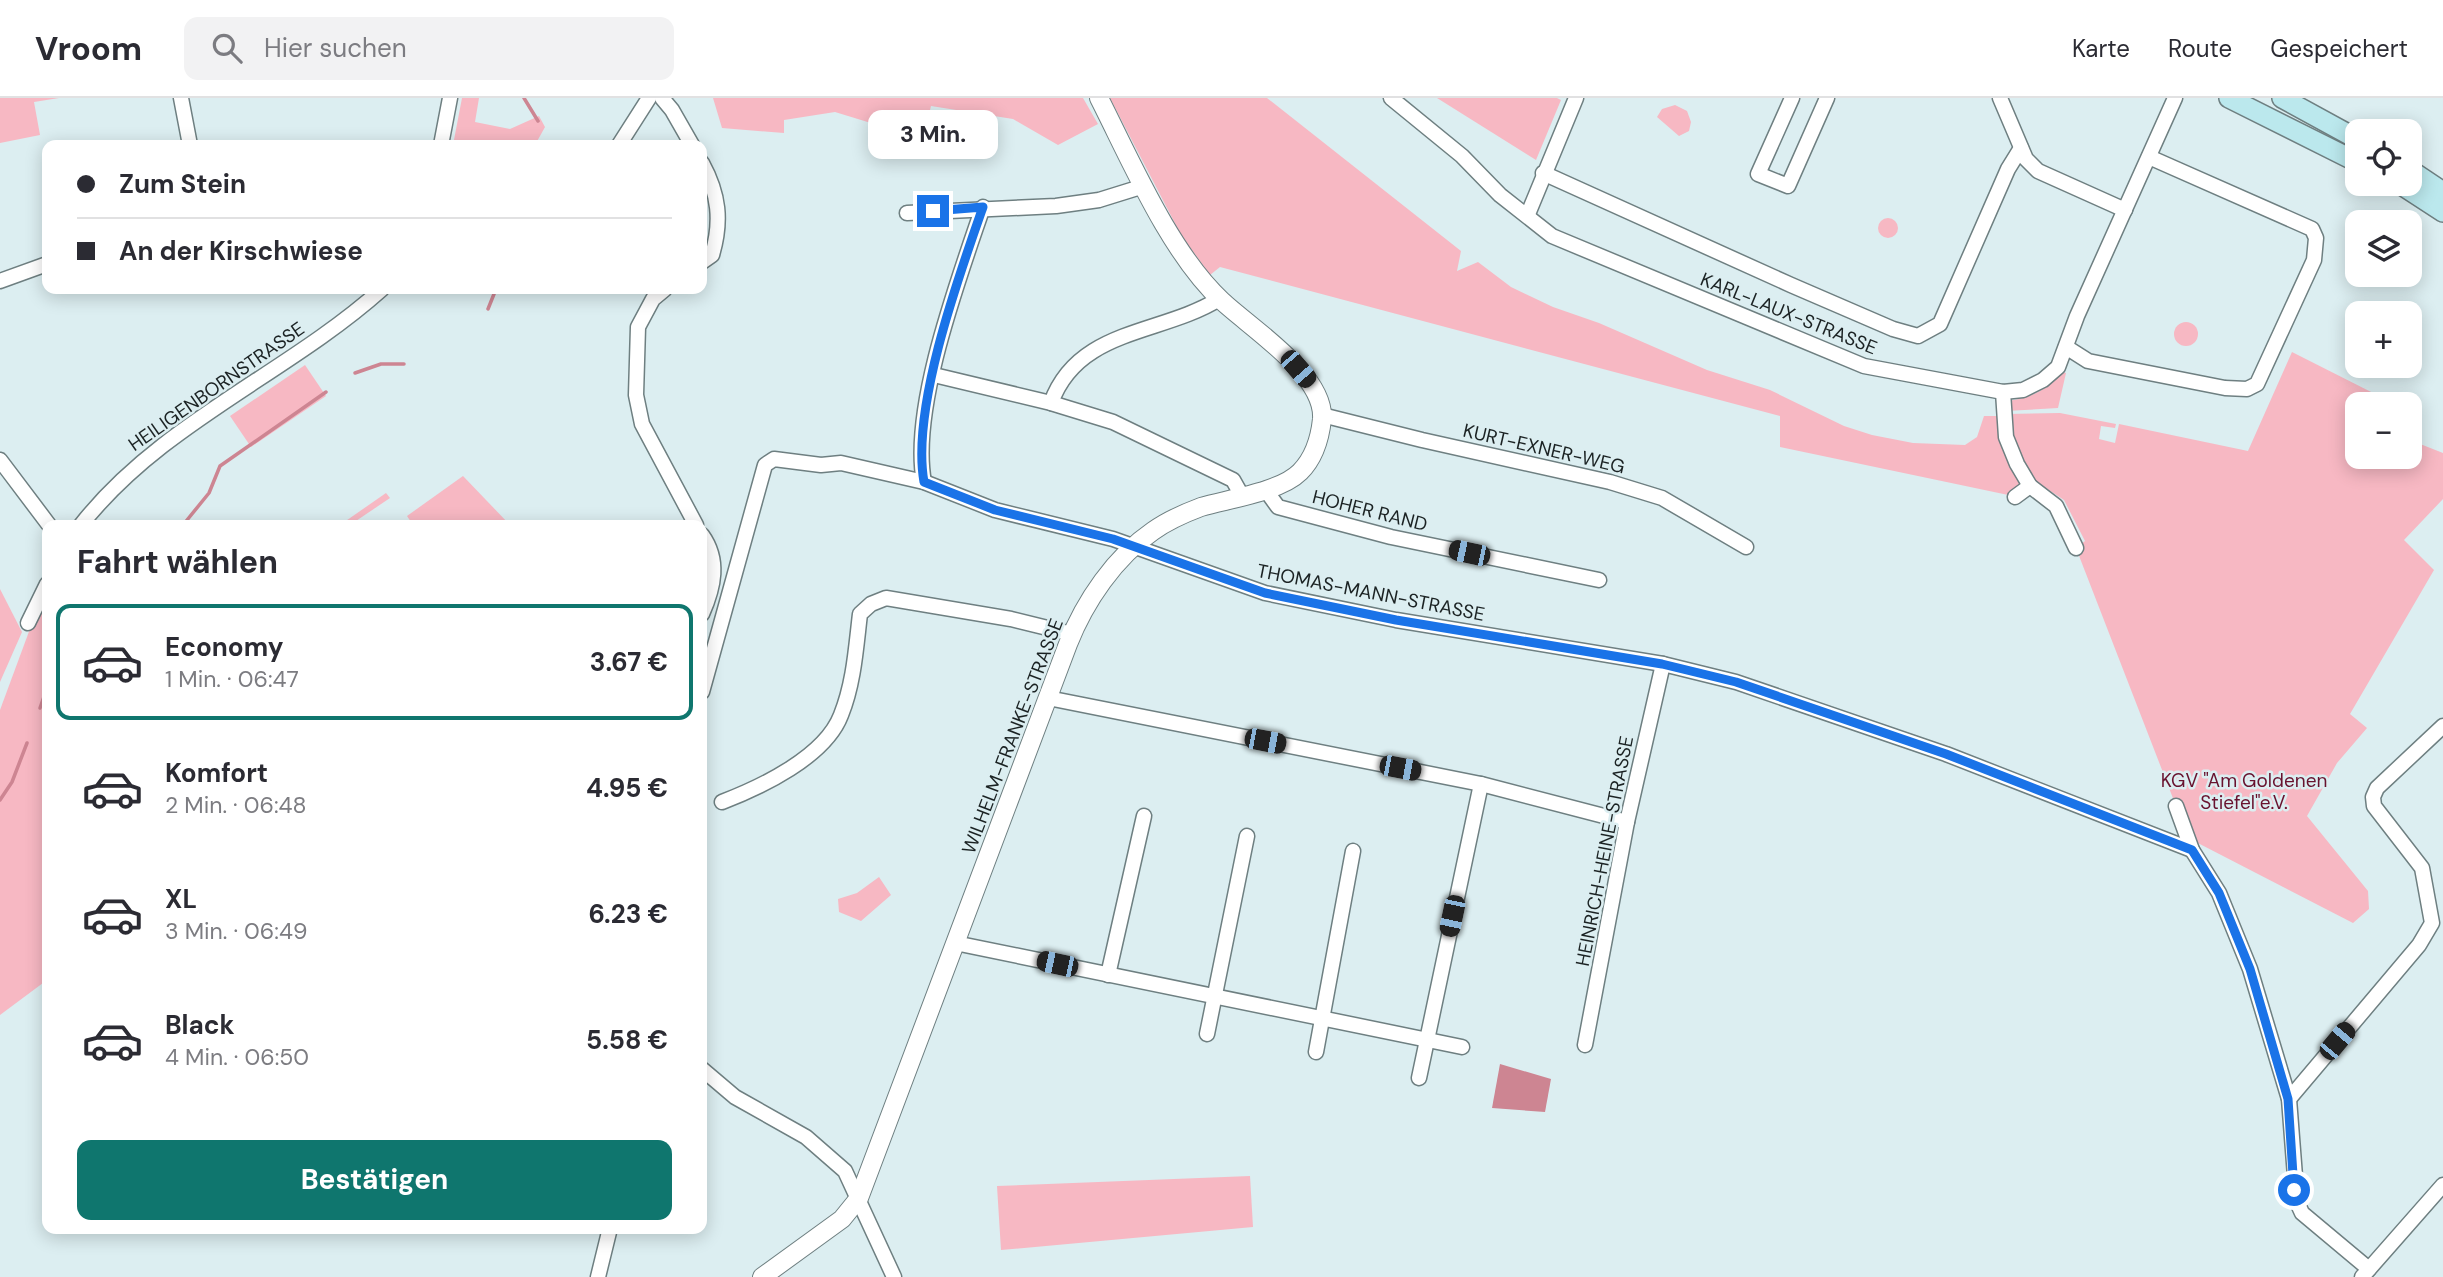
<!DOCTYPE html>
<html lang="de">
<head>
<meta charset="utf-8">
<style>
  :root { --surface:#fff; --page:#f2f2f3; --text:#2b2b33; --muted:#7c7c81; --line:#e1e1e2; --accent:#0f766e }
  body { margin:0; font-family:"DM Sans",sans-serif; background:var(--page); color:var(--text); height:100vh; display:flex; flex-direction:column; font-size:26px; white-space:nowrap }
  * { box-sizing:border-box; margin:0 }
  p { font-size:23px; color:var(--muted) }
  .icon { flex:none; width:38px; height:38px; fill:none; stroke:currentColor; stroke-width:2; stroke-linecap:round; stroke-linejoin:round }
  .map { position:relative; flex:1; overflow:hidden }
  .panel { position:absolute; left:42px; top:422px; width:665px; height:714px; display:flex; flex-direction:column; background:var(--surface); border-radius:14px; box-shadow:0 4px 18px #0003 }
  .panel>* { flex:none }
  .banner { position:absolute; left:42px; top:42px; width:665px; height:154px; border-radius:14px; box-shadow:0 4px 18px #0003; display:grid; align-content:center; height:154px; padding:0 35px; background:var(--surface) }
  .buttons { position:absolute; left:2345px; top:21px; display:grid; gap:14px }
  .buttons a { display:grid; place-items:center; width:77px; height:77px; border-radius:14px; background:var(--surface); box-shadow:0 4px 18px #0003; font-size:35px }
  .end { position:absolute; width:32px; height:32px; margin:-16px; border:9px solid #1a73e8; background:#fff; box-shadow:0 0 0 4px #fff }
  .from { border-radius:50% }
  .bubble { position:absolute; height:49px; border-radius:14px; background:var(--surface); box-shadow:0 4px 18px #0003; font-size:23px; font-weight:700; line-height:49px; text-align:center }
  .car { position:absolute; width:21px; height:42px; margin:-21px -10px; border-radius:9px; box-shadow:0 0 5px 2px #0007; background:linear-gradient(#222 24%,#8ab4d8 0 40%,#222 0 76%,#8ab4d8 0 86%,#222 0) }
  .banner b { display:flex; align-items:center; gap:24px; height:66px; font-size:26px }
  .banner b+b { border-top:2px solid var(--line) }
  .banner i { width:18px; height:18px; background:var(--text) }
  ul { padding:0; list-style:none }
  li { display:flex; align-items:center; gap:21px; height:116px; margin:0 14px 10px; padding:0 21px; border:4px solid transparent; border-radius:14px }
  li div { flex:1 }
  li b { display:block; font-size:26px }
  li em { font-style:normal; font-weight:700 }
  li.current { border-color:var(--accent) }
  li>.icon { width:63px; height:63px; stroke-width:1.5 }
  h2 { padding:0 35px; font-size:32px; line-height:84px }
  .action { display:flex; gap:14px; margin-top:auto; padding:14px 35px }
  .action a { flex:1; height:80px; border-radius:14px; background:var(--accent); color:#fff; font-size:28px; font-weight:700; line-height:80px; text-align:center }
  header { display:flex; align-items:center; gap:42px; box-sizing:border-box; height:98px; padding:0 35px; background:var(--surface); border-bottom:2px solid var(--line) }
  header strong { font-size:33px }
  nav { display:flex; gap:38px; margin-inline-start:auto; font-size:24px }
  .search { width:490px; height:63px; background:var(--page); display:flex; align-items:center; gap:18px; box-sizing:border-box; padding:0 24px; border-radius:14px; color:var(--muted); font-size:26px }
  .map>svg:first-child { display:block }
  .green { fill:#f7b8c3 }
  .water { fill:#cd8592 }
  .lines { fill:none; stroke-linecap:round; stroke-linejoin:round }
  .stream { stroke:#cd8592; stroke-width:3.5 }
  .minor-casing { stroke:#6e7f81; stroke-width:17 }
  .tertiary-casing { stroke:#6e7f81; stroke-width:20 }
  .secondary-casing { stroke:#6e7f81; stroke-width:22 }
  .minor { stroke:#fff; stroke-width:14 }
  .tertiary { stroke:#fff; stroke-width:18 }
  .secondary { stroke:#bbe8ed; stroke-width:19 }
  .route { stroke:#1a73e8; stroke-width:9 }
  .labels { text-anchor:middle; stroke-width:5; stroke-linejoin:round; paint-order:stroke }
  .street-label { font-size:19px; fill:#1b2223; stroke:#dceef1 }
  .park-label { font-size:19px; fill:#68122e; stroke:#dceef1 }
</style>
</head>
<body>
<header>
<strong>Vroom</strong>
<div class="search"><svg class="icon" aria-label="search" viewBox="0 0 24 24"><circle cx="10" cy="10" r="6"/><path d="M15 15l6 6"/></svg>Hier suchen</div>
<nav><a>Karte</a><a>Route</a><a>Gespeichert</a></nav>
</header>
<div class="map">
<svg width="2443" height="1179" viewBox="0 0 2443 1179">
  <rect width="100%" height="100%" fill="#dceef1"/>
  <g class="green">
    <path d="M 0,0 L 59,0 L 34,4 L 40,37 L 0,45 Z"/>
    <path d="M 462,0 L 479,0 L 475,24 L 510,31 L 539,18 L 545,29 L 535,47 L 453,47 Z"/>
    <path d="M 713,0 L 1083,0 L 1098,26 L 1058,47 L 1013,21 L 931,8 L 923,41 L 835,14 L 784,22 L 784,35 L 722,30 Z"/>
    <path d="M 1110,0 L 1267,0 L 1461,153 L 1457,173 L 1478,164 L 1511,189 L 1553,209 L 1599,225 L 1707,272 L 1770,292 L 1844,328 L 1872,337 L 1913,345 L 1965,347 L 1977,339 L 1984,318 L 1998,318 L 2020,382 L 2019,392 L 2013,398 L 1780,349 L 1780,318 L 1220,169 L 1210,177 L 1181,137 Z"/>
    <path d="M 1437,0 L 1557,0 L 1561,2 L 1536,62 Z"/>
    <path d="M 1675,7 L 1687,13 L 1691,24 L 1689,33 L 1679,38 L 1657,19 L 1662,11 Z"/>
    <circle cx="1888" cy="130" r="10"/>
    <circle cx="2186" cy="236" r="12"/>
    <path d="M 2292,254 L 2385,301 L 2387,306 L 2357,306 L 2357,359 L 2410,359 L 2410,342 L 2443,355 L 2443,401 L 2404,442 L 2434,472 L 2350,616 L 2367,630 L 2337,665 L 2307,718 L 2368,793 L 2369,811 L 2353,825 L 2192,742 L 2176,708 L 2076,450 L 2085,443 L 2064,402 L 2032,381 L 2021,366 L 2006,316 L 2060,315 L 2116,326 L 2115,330 L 2101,328 L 2099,341 L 2115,345 L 2119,326 L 2248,353 Z"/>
    <path d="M 305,267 L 326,298 L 251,349 L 230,318 Z"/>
    <path d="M 2063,274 L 2066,275 L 2058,310 L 2006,313 L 2006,303 C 2031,301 2045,292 2063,274 Z"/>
    <path d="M 463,378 L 510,427 L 413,427 L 407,418 Z"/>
    <path d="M 386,395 L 390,400 L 350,427 L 340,427 Z"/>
    <path d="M 0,491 L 22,534 L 0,584 Z"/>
    <path d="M 43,508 L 47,508 L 47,882 L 0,917 L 0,612 L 34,520 Z"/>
    <path d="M 879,779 L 891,797 L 861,823 L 839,814 L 838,801 L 857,795 Z"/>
    <path d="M 1250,1078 L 1253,1129 L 1001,1152 L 997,1088 Z"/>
  </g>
  <path class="water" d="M 1500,966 L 1551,981 L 1545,1014 L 1492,1010 Z"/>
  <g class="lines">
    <g class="stream">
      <path d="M 524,0 L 538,23"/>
      <path d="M 488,211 L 496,191"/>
      <path d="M 355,275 L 381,266 L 404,266"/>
      <path d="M 183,427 L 209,395 L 220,368 L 326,294"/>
      <path d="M 40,610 L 47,590"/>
      <path d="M 0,702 L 12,684 L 27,645"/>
    </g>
    <defs>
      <g id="minor">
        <path d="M 181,0 L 190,47"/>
        <path d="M 662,0 L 672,12 L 692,47"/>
        <path d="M 1391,0 L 1462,58 L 1500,97 L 1552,138 L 1864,268 L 2003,294 L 2023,292 L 2043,282 L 2058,269 L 2077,218 L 2175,0"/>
        <path d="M 1792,0 L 1758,76 L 1788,88 L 1827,0"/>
        <path d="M 2000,0 L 2026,61 L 2038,73 L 2125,112"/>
        <path d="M 441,47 L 450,0"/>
        <path d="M 619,47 L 649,0"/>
        <path d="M 702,65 C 719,96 722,123 712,157 L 702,164"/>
        <path d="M 1543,75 L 1791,187 L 1893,231 L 1918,238 L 1940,226 L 2008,71 L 2021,50"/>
        <path d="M 907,115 L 1056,108 L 1099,102 L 1144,88"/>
        <path d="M 1528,116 L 1576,0"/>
        <path d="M 0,183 L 47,166"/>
        <path d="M 665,191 L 653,201 L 638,229 L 636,297 L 642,326 L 696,427"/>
        <path d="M 2066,249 L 2088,263 L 2225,290 L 2247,291 L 2257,286 L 2314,162 L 2316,140 L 2312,131 L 2149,59"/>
        <path d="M 934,277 L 1051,305 L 1113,324 L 1233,382 L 1242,398"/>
        <path d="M 2003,294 L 2006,339 L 2017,366 L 2030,388 L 2056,408 L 2076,450"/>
        <path d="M 1051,305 C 1078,230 1161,237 1219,201"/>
        <path d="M 1322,317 L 1422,342 L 1610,384 L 1662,400 L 1746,449"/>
        <path d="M 0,362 L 49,427"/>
        <path d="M 924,384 C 910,311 959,180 983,109"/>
        <path d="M 1265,391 L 1278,409 L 1391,439 L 1599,482"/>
        <path d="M 2015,399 L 2030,388"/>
        <path d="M 81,427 C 161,325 287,276 382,191"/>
        <path d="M 702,437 C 720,462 714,489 702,516"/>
        <path d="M 28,525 L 47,486"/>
        <path d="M 702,594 L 765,367 L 774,361 L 821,367 L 841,365 L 924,384 L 995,412 L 1113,441 L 1265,495 L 1396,522 L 1663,566 L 1736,584 L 1946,656 L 2192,752"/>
        <path d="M 1048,600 L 1481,686 L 1627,724"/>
        <path d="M 722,704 C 761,689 825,659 841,617 C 854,585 856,549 860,516 L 871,506 L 886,500 L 1011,521 L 1072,536"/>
        <path d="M 2176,708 L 2192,752 L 2219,795 L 2250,871 L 2289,1001 L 2297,1104 L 2302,1115 L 2369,1171"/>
        <path d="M 955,845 L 1462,949"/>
        <path d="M 1108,877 L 1144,718"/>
        <path d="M 1207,936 L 1247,738"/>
        <path d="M 1585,947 L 1627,724 L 1663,566"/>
        <path d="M 1316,954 L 1353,753"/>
        <path d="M 702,971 L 735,999 L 806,1039 L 845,1073 L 894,1179"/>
        <path d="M 1419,980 L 1481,686"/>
        <path d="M 2289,1001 L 2419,847 L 2432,825 L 2422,770 L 2374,708 L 2373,699 L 2377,690 L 2443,628"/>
        <path d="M 598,1179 L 610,1130"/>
        <path d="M 2362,1179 L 2443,1087"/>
      </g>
      <path id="tertiary" d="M 762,1179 L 842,1121 L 859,1100 L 1068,546 C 1085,503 1115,459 1153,433 C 1167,423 1185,415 1201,409 C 1228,401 1280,394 1300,374 C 1314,360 1320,340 1322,321 C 1325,277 1252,231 1222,203 C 1170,155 1131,63 1099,0"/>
      <g id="secondary">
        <path d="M 2229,0 L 2357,64"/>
        <path d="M 2282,0 L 2357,41"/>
        <path d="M 2410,72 L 2443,94"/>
        <path d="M 2400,86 L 2443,114"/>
      </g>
    </defs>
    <use href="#minor" class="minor-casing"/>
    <use href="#tertiary" class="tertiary-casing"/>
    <use href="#secondary" class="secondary-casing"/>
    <use href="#minor" class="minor"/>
    <use href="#tertiary" class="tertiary"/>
    <use href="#secondary" class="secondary"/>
  </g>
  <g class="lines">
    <path class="route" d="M 933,113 L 983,109 C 958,180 911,311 924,384 L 995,412 L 1113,441 L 1265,495 L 1396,522 L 1662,566 L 1736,584 L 1946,656 L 2192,752 L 2219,795 L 2250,871 L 2288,1001 L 2294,1092"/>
  </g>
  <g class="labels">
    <g class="street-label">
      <text transform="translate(1789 215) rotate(22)" y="7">KARL-LAUX-STRASSE</text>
      <text transform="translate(216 288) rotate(-35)" y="7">HEILIGENBORNSTRASSE</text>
      <text transform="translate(1544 350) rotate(13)" y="7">KURT-EXNER-WEG</text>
      <text transform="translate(1370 412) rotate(14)" y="7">HOHER RAND</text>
      <text transform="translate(1371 494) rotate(11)" y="7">THOMAS-MANN-STRASSE</text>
      <text transform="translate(1012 638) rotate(-69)" y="7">WILHELM-FRANKE-STRASSE</text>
      <text transform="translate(1604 753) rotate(-79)" y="7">HEINRICH-HEINE-STRASSE</text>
    </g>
    <g class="park-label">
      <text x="2244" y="689">KGV "Am Goldenen<tspan x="2244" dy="22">Stiefel"e.V.</tspan></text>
    </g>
  </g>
</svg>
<div class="buttons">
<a><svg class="icon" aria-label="locate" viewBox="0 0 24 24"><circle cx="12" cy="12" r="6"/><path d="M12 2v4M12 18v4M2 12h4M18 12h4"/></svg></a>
<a><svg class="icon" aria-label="layers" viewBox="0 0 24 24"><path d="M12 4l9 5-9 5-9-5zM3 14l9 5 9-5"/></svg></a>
<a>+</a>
<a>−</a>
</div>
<i class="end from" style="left:2294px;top:1092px"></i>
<i class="end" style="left:933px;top:113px"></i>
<div class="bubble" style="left:868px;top:12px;width:130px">3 Min.</div>
<i class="car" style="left:1298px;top:271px;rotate:139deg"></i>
<i class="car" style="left:1469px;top:455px;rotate:282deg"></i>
<i class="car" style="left:1265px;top:643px;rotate:101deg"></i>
<i class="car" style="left:1400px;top:670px;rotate:101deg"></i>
<i class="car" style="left:1452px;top:818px;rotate:192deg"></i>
<i class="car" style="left:1057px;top:866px;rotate:282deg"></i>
<i class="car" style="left:2337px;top:943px;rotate:40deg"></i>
<div class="banner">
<b><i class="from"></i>Zum Stein</b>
<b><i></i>An der Kirschwiese</b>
</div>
<section class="panel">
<h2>Fahrt wählen</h2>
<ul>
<li class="current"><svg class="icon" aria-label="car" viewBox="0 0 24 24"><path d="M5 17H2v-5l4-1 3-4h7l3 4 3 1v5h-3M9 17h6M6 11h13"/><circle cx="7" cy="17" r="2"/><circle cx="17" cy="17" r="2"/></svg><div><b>Economy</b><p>1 Min. · 06:47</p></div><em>3.67 €</em></li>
<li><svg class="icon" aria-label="car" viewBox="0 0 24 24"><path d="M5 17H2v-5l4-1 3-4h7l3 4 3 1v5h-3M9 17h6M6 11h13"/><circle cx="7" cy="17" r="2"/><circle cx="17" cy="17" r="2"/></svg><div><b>Komfort</b><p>2 Min. · 06:48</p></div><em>4.95 €</em></li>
<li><svg class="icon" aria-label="car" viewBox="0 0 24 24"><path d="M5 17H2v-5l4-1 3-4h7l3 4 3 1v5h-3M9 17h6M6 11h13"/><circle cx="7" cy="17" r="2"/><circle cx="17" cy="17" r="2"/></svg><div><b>XL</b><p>3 Min. · 06:49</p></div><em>6.23 €</em></li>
<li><svg class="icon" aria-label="car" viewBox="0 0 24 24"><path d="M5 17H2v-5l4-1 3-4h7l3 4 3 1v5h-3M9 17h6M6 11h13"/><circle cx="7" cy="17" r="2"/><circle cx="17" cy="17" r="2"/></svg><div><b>Black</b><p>4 Min. · 06:50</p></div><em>5.58 €</em></li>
</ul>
<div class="action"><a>Bestätigen</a></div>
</section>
</div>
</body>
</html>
